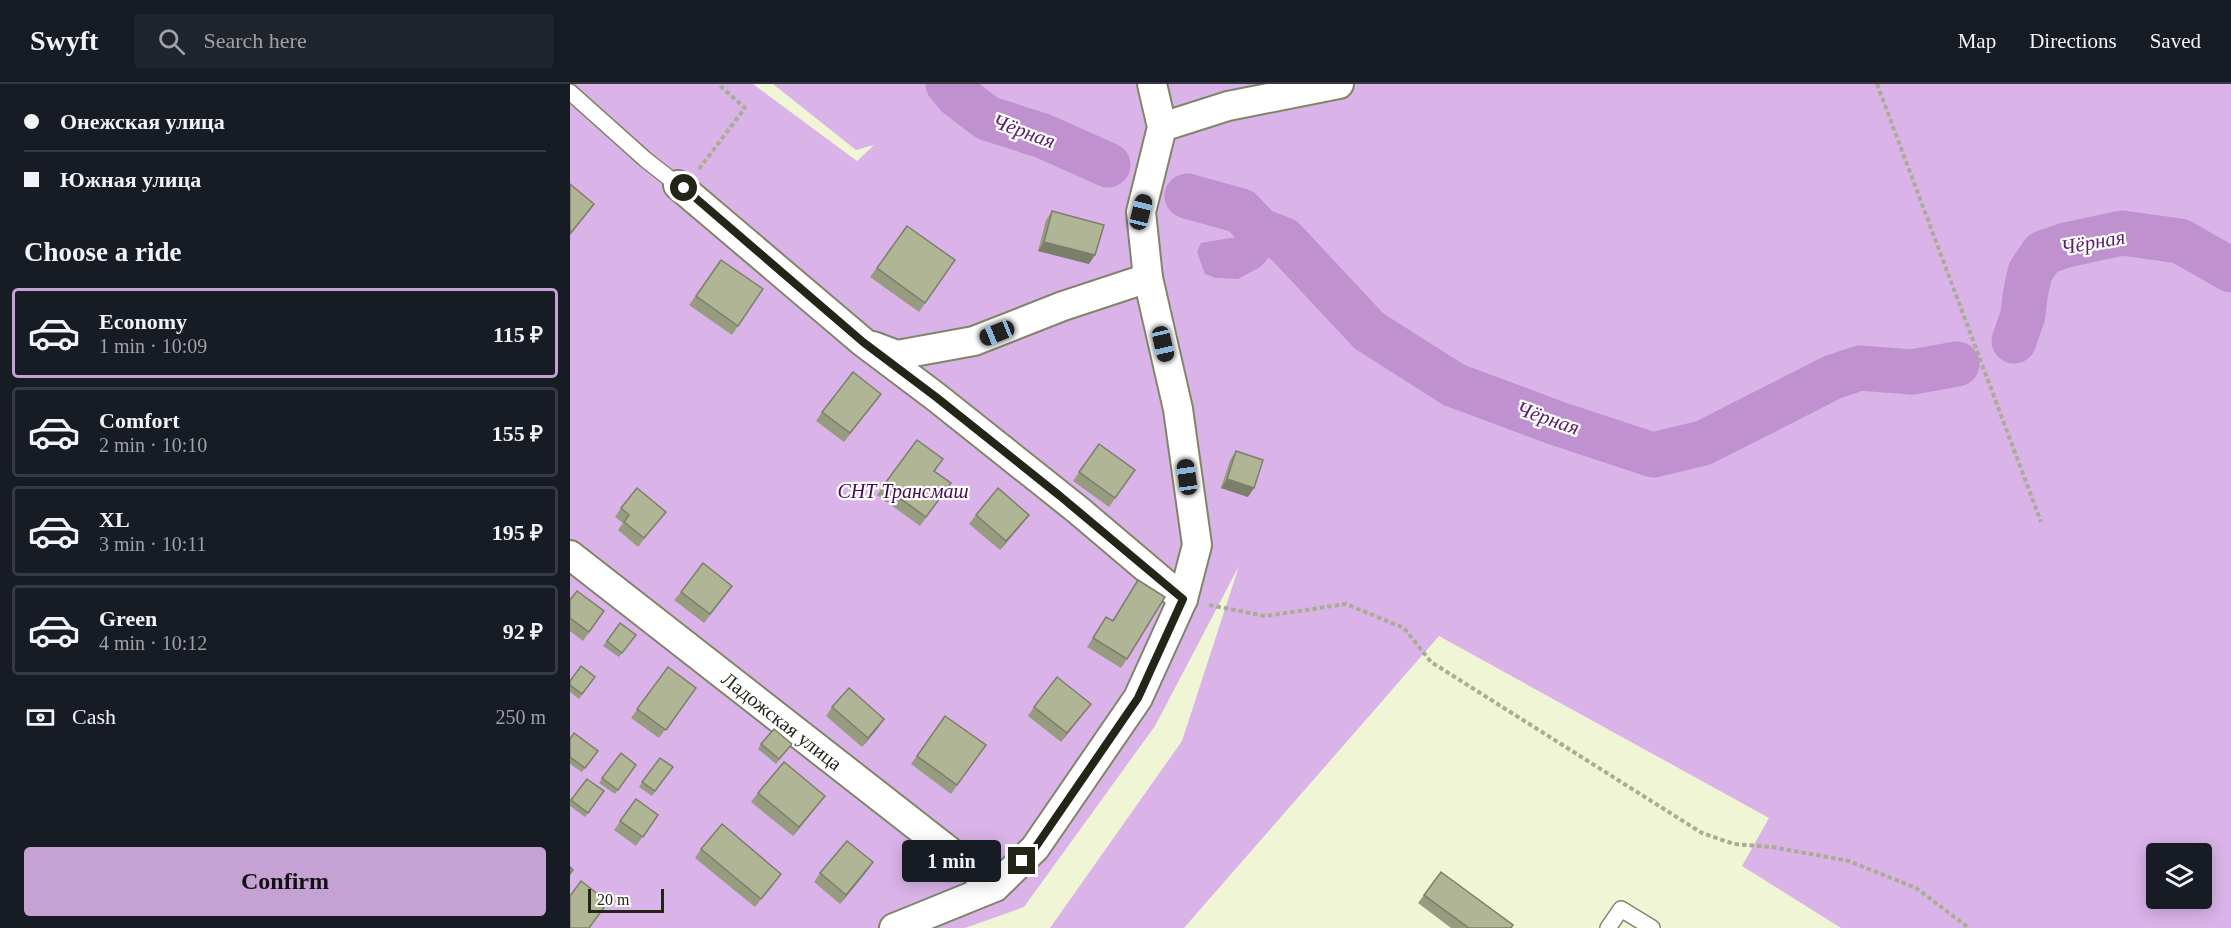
<!DOCTYPE html>
<html lang="en">
<head>
<meta charset="utf-8">
<style>
  :root { --surface:#171b24; --page:#20242c; --text:#f1f3f6; --muted:#9ea1a6; --line:#363941; --accent:#c6a1d4 }
  body { margin:0; font-family:Georgia,serif; background:var(--page); color:var(--text); height:100vh; display:flex; flex-direction:column; font-size:22px; white-space:nowrap }
  * { box-sizing:border-box; margin:0 }
  p { font-size:20px; color:var(--muted) }
  .icon { flex:none; width:33px; height:33px; fill:none; stroke:currentColor; stroke-width:2; stroke-linecap:round; stroke-linejoin:round }
  .map { position:relative; flex:1; overflow:hidden }
  .drawer { display:flex; flex-direction:column; background:var(--surface); width:570px }
  .drawer>* { flex:none }
  .top-card { display:grid; align-content:center; height:132px; padding:0 24px; background:var(--surface) }
  .controls { position:absolute; left:1576px; top:759px; display:grid; gap:12px }
  .controls a { display:grid; place-items:center; width:66px; height:66px; border-radius:6px; background:var(--surface); box-shadow:0 3px 15px #0003; font-size:30px }
  .scale { position:absolute; left:18px; bottom:15px; width:76px; box-sizing:border-box; padding-left:6px; border:3px solid #232519; border-top:0; font-size:16px; line-height:21px; white-space:nowrap; color:#232519; -webkit-text-stroke:4px #fff; paint-order:stroke }
  .end { position:absolute; width:27px; height:27px; margin:-14px; border:8px solid #232519; background:#fff; box-shadow:0 0 0 3px #fff }
  .from { border-radius:50% }
  .bubble { position:absolute; height:42px; border-radius:6px; background:var(--surface); box-shadow:0 3px 15px #0003; font-size:20px; font-weight:700; line-height:42px; text-align:center }
  .car { position:absolute; width:18px; height:36px; margin:-18px -9px; border-radius:8px; box-shadow:0 0 4px 2px #0007; background:linear-gradient(#222 24%,#8ab4d8 0 40%,#222 0 76%,#8ab4d8 0 86%,#222 0) }
  .top-card b { display:flex; align-items:center; gap:21px; height:57px; font-size:22px }
  .top-card b+b { border-top:2px solid var(--line) }
  .top-card i { width:15px; height:15px; background:var(--text) }
  ul { padding:0; list-style:none }
  li { display:flex; align-items:center; gap:18px; height:90px; margin:0 12px 9px; padding:0 12px; border:3px solid var(--line); border-radius:6px }
  li div { flex:1 }
  li b { display:block; font-size:22px }
  li em { font-style:normal; font-weight:700 }
  li.active { border-color:var(--accent) }
  li>.icon { width:54px; height:54px; stroke-width:1.5 }
  h2 { padding:0 24px; font-size:27px; line-height:72px }
  .pay { display:flex; align-items:center; gap:15px; height:66px; padding:0 24px; font-size:22px }
  .pay p { margin-inline-start:auto }
  .button { display:flex; gap:12px; margin-top:auto; padding:12px 24px }
  .button a { flex:1; height:69px; border-radius:6px; background:var(--accent); color:#111; font-size:24px; font-weight:700; line-height:69px; text-align:center }
  header { display:flex; align-items:center; gap:36px; box-sizing:border-box; height:84px; padding:0 30px; background:var(--surface); border-bottom:2px solid var(--line) }
  header strong { font-size:28px }
  nav { display:flex; gap:33px; margin-inline-start:auto; font-size:21px }
  .search { width:420px; height:54px; background:var(--page); display:flex; align-items:center; gap:15px; box-sizing:border-box; padding:0 21px; border-radius:6px; color:var(--muted); font-size:22px }
  main { display:flex; flex:1; min-height:0 }
  .map>svg:first-child { display:block }
  .green { fill:#dab3e8; fill-rule:evenodd }
  .water { fill:#bf91cf }
  .lines { fill:none; stroke-linecap:round; stroke-linejoin:round }
  .river { stroke:#bf91cf; stroke-width:45 }
  .service-casing { stroke:#818568; stroke-width:18 }
  .minor-casing { stroke:#818568; stroke-width:32 }
  .path { stroke:#a8ad93; stroke-width:4; stroke-dasharray:4.5 3; stroke-linecap:butt }
  .service { stroke:#fff; stroke-width:15 }
  .minor { stroke:#fff; stroke-width:28 }
  .wall { fill:#979c81 }
  .shaded-wall { fill:#7b7f69 }
  .building { fill:#b0b596; stroke:#7b7f69; stroke-width:1.5 }
  .route { stroke:#232519; stroke-width:8 }
  .labels { text-anchor:middle; stroke-width:4.5; stroke-linejoin:round; paint-order:stroke }
  .park-label { font-size:20px; font-style:italic; fill:#450855; stroke:#fff }
  .street-label { font-size:20px; fill:#232519; stroke:#fff }
  .water-label { font-size:21px; font-style:italic; fill:#5b226c; stroke:#fff }
</style>
</head>
<body>
<header>
<strong>Swyft</strong>
<div class="search"><svg class="icon" aria-label="search" viewBox="0 0 24 24"><circle cx="10" cy="10" r="6"/><path d="M15 15l6 6"/></svg>Search here</div>
<nav><a>Map</a><a>Directions</a><a>Saved</a></nav>
</header>
<main>
<section class="drawer">
<div class="top-card">
<b><i class="from"></i>Онежская улица</b>
<b><i></i>Южная улица</b>
</div>
<h2>Choose a ride</h2>
<ul>
<li class="active"><svg class="icon" aria-label="car" viewBox="0 0 24 24"><path d="M5 17H2v-5l4-1 3-4h7l3 4 3 1v5h-3M9 17h6M6 11h13"/><circle cx="7" cy="17" r="2"/><circle cx="17" cy="17" r="2"/></svg><div><b>Economy</b><p>1 min · 10:09</p></div><em>115 ₽</em></li>
<li><svg class="icon" aria-label="car" viewBox="0 0 24 24"><path d="M5 17H2v-5l4-1 3-4h7l3 4 3 1v5h-3M9 17h6M6 11h13"/><circle cx="7" cy="17" r="2"/><circle cx="17" cy="17" r="2"/></svg><div><b>Comfort</b><p>2 min · 10:10</p></div><em>155 ₽</em></li>
<li><svg class="icon" aria-label="car" viewBox="0 0 24 24"><path d="M5 17H2v-5l4-1 3-4h7l3 4 3 1v5h-3M9 17h6M6 11h13"/><circle cx="7" cy="17" r="2"/><circle cx="17" cy="17" r="2"/></svg><div><b>XL</b><p>3 min · 10:11</p></div><em>195 ₽</em></li>
<li><svg class="icon" aria-label="car" viewBox="0 0 24 24"><path d="M5 17H2v-5l4-1 3-4h7l3 4 3 1v5h-3M9 17h6M6 11h13"/><circle cx="7" cy="17" r="2"/><circle cx="17" cy="17" r="2"/></svg><div><b>Green</b><p>4 min · 10:12</p></div><em>92 ₽</em></li>
</ul>
<div class="pay"><svg class="icon" aria-label="cash" viewBox="0 0 24 24"><path d="M3 7h18v10H3z"/><circle cx="12" cy="12" r="2"/></svg>Cash<p>250 m</p></div>
<div class="button"><a>Confirm</a></div>
</section>
<div class="map">
<svg width="1661" height="844" viewBox="0 0 1661 844">
  <rect width="100%" height="100%" fill="#f0f6d5"/>
  <path class="green" d="M 0,0 L 183,0 L 287,77 L 304,61 L 286,66 L 203,0 L 1661,0 L 1661,844 L 1271,844 L 1172,782 L 1199,734 L 869,552 L 614,844 L 480,844 L 612,657 L 669,482 L 585,642 L 454,823 L 395,844 L 0,844 ZM 1587,770 L 1632,770 L 1632,814 L 1587,814 Z"/>
  <path class="water" d="M 694,151 L 700,158 L 697,176 L 690,183 L 668,195 L 646,194 L 635,190 L 627,168 L 631,159 L 660,154 Z"/>
  <g class="lines">
    <g class="river">
      <path d="M 378,0 L 387,11 L 417,34 L 473,52 L 538,81"/>
      <path d="M 617,112 L 671,127 L 689,146 L 714,156 L 799,247 L 884,301 L 986,339 L 1083,371 L 1133,359 L 1263,293 L 1290,284 L 1342,288 L 1387,280"/>
      <path d="M 1444,257 L 1453,231 L 1455,212 L 1460,188 L 1473,169 L 1496,161 L 1552,149 L 1610,157 L 1661,186"/>
    </g>
    <defs>
      <g id="service">
        <path d="M 0,8 L 76,76 L 108,101"/>
        <path d="M 1038,844 L 1051,825 L 1082,844"/>
      </g>
      <g id="minor">
        <path d="M 592,43 L 658,22 L 769,0"/>
        <path d="M 108,101 L 293,258 L 366,313 L 508,426 L 613,515"/>
        <path d="M 303,262 L 327,271 L 404,257 L 493,222 L 578,194"/>
        <path d="M 0,471 L 425,803"/>
        <path d="M 324,844 L 425,803 L 465,764 L 568,614 L 613,515 L 627,461 L 608,325 L 578,194 L 571,128 L 592,43 L 582,0"/>
      </g>
    </defs>
    <use href="#service" class="service-casing"/>
    <use href="#minor" class="minor-casing"/>
    <g class="path">
      <path d="M 1307,0 L 1471,438"/>
      <path d="M 129,85 L 175,24 L 148,0"/>
      <path d="M 639,521 L 695,532 L 776,520 L 834,544 L 861,578 L 1132,749 L 1164,760 L 1202,763 L 1279,777 L 1346,804 L 1399,844"/>
    </g>
    <use href="#service" class="service"/>
    <use href="#minor" class="minor"/>
  </g>
  <g class="wall">
    <path d="M 482,127 L 519,180 L 468,167 L 476,136 Z"/>
    <path d="M 337,142 L 385,176 L 349,228 L 300,193 Z"/>
    <path d="M 151,176 L 193,205 L 162,251 L 119,221 Z"/>
    <path d="M 305,318 L 274,358 L 246,337 L 252,328 Z"/>
    <path d="M 347,356 L 364,387 L 381,399 L 350,442 L 307,411 Z"/>
    <path d="M 529,360 L 565,386 L 539,423 L 503,397 Z"/>
    <path d="M 666,367 L 678,413 L 651,404 L 660,376 Z"/>
    <path d="M 51,424 L 89,436 L 68,463 L 48,446 L 53,439 L 45,433 Z"/>
    <path d="M 406,431 L 453,439 L 430,466 L 399,440 Z"/>
    <path d="M 568,496 L 557,575 L 551,584 L 517,563 L 536,533 L 542,537 Z"/>
    <path d="M 111,508 L 156,511 L 134,539 L 104,516 Z"/>
    <path d="M 0,516 L 34,527 L 13,557 L 0,547 Z"/>
    <path d="M 50,539 L 66,551 L 49,573 L 33,562 Z"/>
    <path d="M 98,583 L 126,604 L 89,654 L 61,634 Z"/>
    <path d="M 25,593 L 9,615 L 0,608 L 0,597 Z"/>
    <path d="M 521,620 L 491,658 L 458,632 L 464,623 Z"/>
    <path d="M 262,623 L 308,644 L 292,663 L 256,632 Z"/>
    <path d="M 375,632 L 416,661 L 381,710 L 341,680 Z"/>
    <path d="M 0,655 L 28,667 L 12,688 L 0,680 Z"/>
    <path d="M 191,660 L 222,660 L 206,680 L 188,665 Z"/>
    <path d="M 51,669 L 66,681 L 45,710 L 29,699 Z"/>
    <path d="M 90,674 L 103,683 L 82,712 L 69,703 Z"/>
    <path d="M 17,695 L 34,707 L 15,733 L 0,722 L 0,717 Z"/>
    <path d="M 188,709 L 255,712 L 223,752 L 181,718 Z"/>
    <path d="M 66,715 L 88,731 L 66,762 L 44,746 Z"/>
    <path d="M 131,765 L 211,790 L 185,823 L 125,774 Z"/>
    <path d="M 297,787 L 270,820 L 244,798 L 250,789 Z"/>
    <path d="M 871,788 L 941,844 L 881,844 L 848,819 Z"/>
  </g>
  <g class="shaded-wall">
    <path d="M 474,158 L 525,171 L 519,180 L 468,167 Z"/>
    <path d="M 657,395 L 684,404 L 678,413 L 651,404 Z"/>
    <path d="M 459,431 L 453,439 L 430,466 L 436,457 Z"/>
    <path d="M 521,620 L 514,629 L 491,658 L 497,649 Z"/>
    <path d="M 314,635 L 308,644 L 292,663 L 298,654 Z"/>
    <path d="M 255,712 L 248,721 L 223,752 L 229,743 Z"/>
    <path d="M 303,778 L 297,787 L 270,820 L 276,811 Z"/>
  </g>
  <g class="building">
    <path d="M 0,100 L 24,120 L 0,150 Z"/>
    <path d="M 482,127 L 534,141 L 525,171 L 474,158 Z"/>
    <path d="M 337,142 L 385,176 L 355,219 L 307,184 Z"/>
    <path d="M 151,176 L 193,205 L 168,242 L 126,212 Z"/>
    <path d="M 283,288 L 311,310 L 280,349 L 252,328 Z"/>
    <path d="M 347,356 L 373,375 L 364,387 L 381,399 L 356,433 L 313,402 Z"/>
    <path d="M 529,360 L 565,386 L 545,414 L 509,388 Z"/>
    <path d="M 666,367 L 693,376 L 684,404 L 657,395 Z"/>
    <path d="M 67,404 L 96,428 L 74,454 L 54,438 L 59,431 L 51,424 Z"/>
    <path d="M 428,404 L 459,431 L 436,457 L 406,431 Z"/>
    <path d="M 133,479 L 162,502 L 140,530 L 111,508 Z"/>
    <path d="M 568,496 L 595,513 L 557,575 L 523,554 L 536,533 L 543,537 Z"/>
    <path d="M 7,507 L 34,527 L 19,548 L 0,534 L 0,516 Z"/>
    <path d="M 50,539 L 66,551 L 52,569 L 37,557 Z"/>
    <path d="M 11,582 L 25,593 L 12,610 L 0,601 L 0,597 Z"/>
    <path d="M 98,583 L 126,604 L 96,646 L 67,625 Z"/>
    <path d="M 487,593 L 521,620 L 497,649 L 464,623 Z"/>
    <path d="M 279,604 L 314,635 L 298,654 L 262,623 Z"/>
    <path d="M 375,632 L 416,661 L 387,701 L 347,672 Z"/>
    <path d="M 204,645 L 222,660 L 209,675 L 191,660 Z"/>
    <path d="M 4,649 L 28,667 L 15,684 L 0,673 L 0,655 Z"/>
    <path d="M 51,669 L 66,681 L 48,706 L 32,694 Z"/>
    <path d="M 90,674 L 103,683 L 85,707 L 72,698 Z"/>
    <path d="M 214,678 L 255,712 L 229,743 L 188,709 Z"/>
    <path d="M 17,695 L 34,707 L 18,729 L 1,716 Z"/>
    <path d="M 66,715 L 88,731 L 73,753 L 50,737 Z"/>
    <path d="M 152,740 L 211,790 L 191,815 L 131,765 Z"/>
    <path d="M 277,757 L 303,778 L 276,811 L 250,789 Z"/>
    <path d="M 0,783 L 3,786 L 0,790 Z"/>
    <path d="M 871,788 L 943,841 L 941,844 L 899,844 L 854,811 Z"/>
    <path d="M 11,797 L 38,818 L 19,844 L 0,844 L 0,812 Z"/>
  </g>
  <g class="lines">
    <path class="route" d="M 114,104 L 293,258 L 366,313 L 490,412 L 613,515 L 568,614 L 465,764 L 452,777"/>
  </g>
  <g class="labels">
    <g class="park-label">
      <text x="333" y="414">СНТ Трансмаш</text>
    </g>
    <g class="street-label">
      <text transform="translate(212 637) rotate(38)" y="7">Ладожская улица</text>
    </g>
    <g class="water-label">
      <text transform="translate(454 47) rotate(20)" y="7">Чёрная</text>
      <text transform="translate(1523 158) rotate(-10)" y="7">Чёрная</text>
      <text transform="translate(978 334) rotate(19)" y="7">Чёрная</text>
    </g>
  </g>
</svg>
<div class="controls">
<a><svg class="icon" aria-label="layers" viewBox="0 0 24 24"><path d="M12 4l9 5-9 5-9-5zM3 14l9 5 9-5"/></svg></a>
</div>
<div class="scale">20 m</div>
<i class="end from" style="left:114px;top:104px"></i>
<i class="end" style="left:452px;top:777px"></i>
<div class="bubble" style="left:332px;top:756px;width:99px">1 min</div>
<i class="car" style="left:571px;top:128px;rotate:14deg"></i>
<i class="car" style="left:427px;top:249px;rotate:248deg"></i>
<i class="car" style="left:593px;top:260px;rotate:167deg"></i>
<i class="car" style="left:617px;top:393px;rotate:352deg"></i>
</div>
</main>
</body>
</html>
